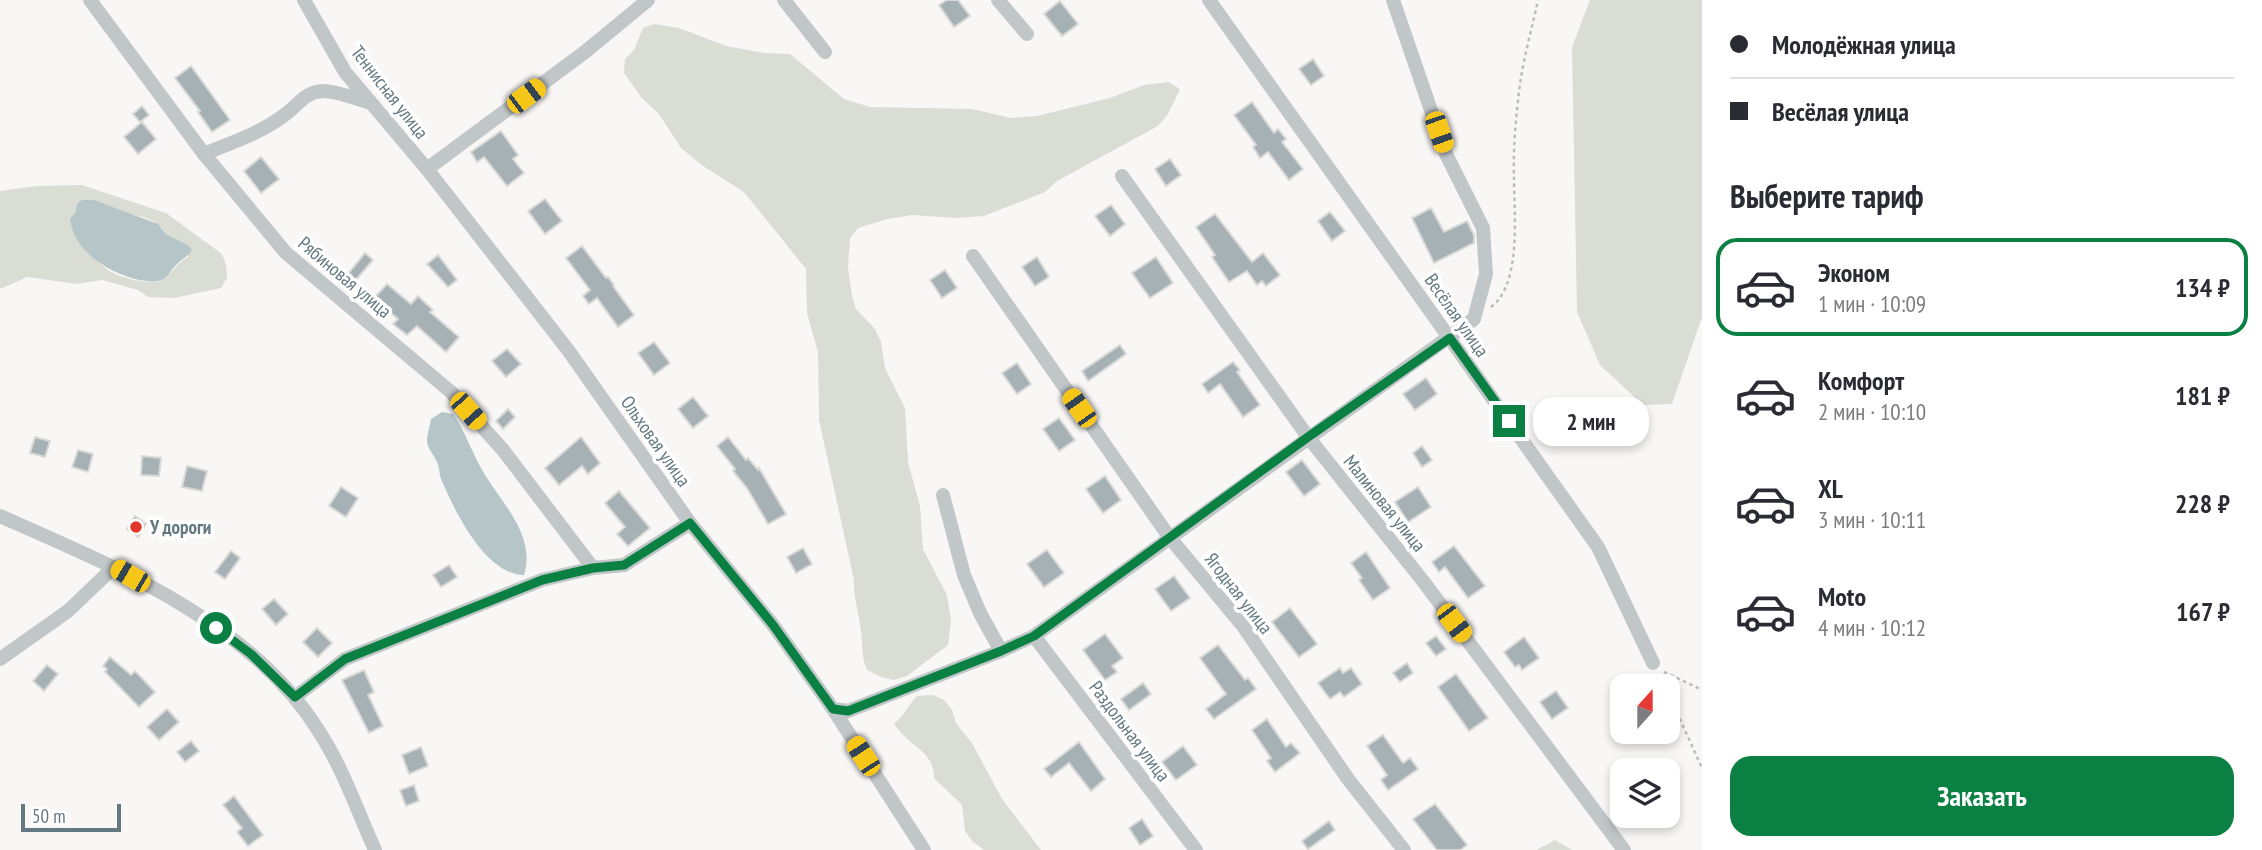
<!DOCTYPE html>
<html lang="ru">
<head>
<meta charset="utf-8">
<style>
  :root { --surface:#fff; --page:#f2f2f3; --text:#2b2b33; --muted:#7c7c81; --line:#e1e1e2; --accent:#0b8043 }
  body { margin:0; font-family:"PT Sans Narrow",sans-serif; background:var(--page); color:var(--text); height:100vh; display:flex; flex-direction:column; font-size:26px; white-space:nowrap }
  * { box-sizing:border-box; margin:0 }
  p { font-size:23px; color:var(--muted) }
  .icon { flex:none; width:38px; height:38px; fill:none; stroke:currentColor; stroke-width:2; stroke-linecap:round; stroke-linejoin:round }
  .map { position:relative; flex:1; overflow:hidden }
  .sheet { display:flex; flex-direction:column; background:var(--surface); width:560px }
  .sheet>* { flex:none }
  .hud { display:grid; align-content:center; height:154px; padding:0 28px; background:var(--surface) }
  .needle { width:46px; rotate:21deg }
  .tools { position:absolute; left:1610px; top:674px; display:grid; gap:14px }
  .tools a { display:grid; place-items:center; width:70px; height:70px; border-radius:14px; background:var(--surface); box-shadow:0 4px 10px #0003; font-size:35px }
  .scale { position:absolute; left:21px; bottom:18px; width:100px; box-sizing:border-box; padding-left:7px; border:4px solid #637880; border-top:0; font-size:19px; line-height:24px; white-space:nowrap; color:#637880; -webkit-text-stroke:5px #fff; paint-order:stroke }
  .end { position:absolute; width:32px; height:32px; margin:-16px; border:9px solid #0b8043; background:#fff; box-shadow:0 0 0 4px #fff }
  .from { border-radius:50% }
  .bubble { position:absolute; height:49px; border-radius:21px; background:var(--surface); box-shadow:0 4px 10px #0003; font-size:23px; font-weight:700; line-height:49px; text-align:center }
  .car { position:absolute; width:21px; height:42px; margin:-21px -10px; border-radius:9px; box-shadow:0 0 5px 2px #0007; background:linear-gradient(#f5c518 24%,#345 0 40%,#f5c518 0 76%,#345 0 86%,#f5c518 0) }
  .hud b { display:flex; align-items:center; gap:24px; height:66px; font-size:26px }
  .hud b+b { border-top:2px solid var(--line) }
  .hud i { width:18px; height:18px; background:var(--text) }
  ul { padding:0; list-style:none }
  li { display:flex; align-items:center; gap:21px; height:98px; margin:0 14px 10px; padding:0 14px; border:4px solid transparent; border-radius:21px }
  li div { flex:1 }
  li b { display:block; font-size:26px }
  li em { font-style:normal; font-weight:700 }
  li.on { border-color:var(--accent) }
  li>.icon { width:63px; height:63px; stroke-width:1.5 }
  h2 { padding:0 28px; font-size:32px; line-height:84px }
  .primary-button { display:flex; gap:14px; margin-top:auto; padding:14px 28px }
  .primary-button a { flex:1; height:80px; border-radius:21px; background:var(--accent); color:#fff; font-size:28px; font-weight:700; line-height:80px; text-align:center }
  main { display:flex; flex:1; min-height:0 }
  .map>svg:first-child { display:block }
  .green { fill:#d9ddd4; fill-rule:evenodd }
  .water { fill:#b6c6c8 }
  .building { fill:#a5b1b4; stroke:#d9d9d7; stroke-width:2 }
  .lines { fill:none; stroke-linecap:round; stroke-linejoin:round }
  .path { stroke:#b9bdbf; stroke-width:2.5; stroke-dasharray:3.5 3.5; stroke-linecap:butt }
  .minor { stroke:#c1c6c9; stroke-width:14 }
  .route { stroke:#0b8043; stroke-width:9 }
  .poi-dot { fill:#e2372b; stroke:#fff; stroke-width:2.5 }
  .labels { text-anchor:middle; stroke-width:7; stroke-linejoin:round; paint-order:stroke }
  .street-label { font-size:19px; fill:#637880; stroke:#fff }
  .poi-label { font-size:19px; font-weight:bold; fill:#637880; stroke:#fff; text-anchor:start }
</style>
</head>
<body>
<main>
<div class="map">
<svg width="1702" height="850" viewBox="0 0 1702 850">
  <rect width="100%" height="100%" fill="#f8f7f5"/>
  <g class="green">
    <path d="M 1590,0 L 1702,0 L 1702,317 L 1672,404 L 1643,405 L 1600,365 L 1577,312 L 1572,47 Z"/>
    <path d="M 654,24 L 679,28 L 726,46 L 764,53 L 790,54 L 844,99 L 870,107 L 972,109 L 1011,118 L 1037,116 L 1110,98 L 1144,85 L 1168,82 L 1180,89 L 1168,114 L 1158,126 L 1057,181 L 1045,192 L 984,216 L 955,218 L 912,215 L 888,219 L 858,228 L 850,238 L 848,268 L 852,296 L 856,309 L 875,329 L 881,342 L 885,368 L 905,408 L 908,462 L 920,506 L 923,549 L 947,595 L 951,621 L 948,645 L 907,676 L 894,680 L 881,677 L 867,670 C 861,656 863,645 861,631 C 859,613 853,597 854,580 L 819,420 L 818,352 L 807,313 L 806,269 L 744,192 L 703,166 L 681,148 L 659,114 L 641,97 L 624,73 L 625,59 L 634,50 L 643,28 Z"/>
    <path d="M 82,185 L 166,213 L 222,254 L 226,265 L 227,278 L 221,288 L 174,298 L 148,297 L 138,290 L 102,280 L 77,284 L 27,277 L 0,289 L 0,191 L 37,186 ZM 76,211 C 100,212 155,209 166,234 L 188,245 L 188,257 C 175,264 169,280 155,282 C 142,283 118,277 108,270 C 94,259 58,228 76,211 Z"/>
    <path d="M 933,695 L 944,700 L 952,710 L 956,723 L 972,743 L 1002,799 L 1041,850 L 984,850 L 973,842 L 965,831 L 962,805 L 934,778 C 934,750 909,747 894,724 C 904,716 908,705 917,696 Z"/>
    <path d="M 1555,840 L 1572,850 L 1536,850 Z"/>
  </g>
  <g class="water">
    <path d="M 82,200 L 94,200 L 158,224 L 166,234 L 188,245 L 192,250 C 187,258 181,259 176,265 C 170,271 169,277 161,280 C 154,283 147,281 139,280 C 109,273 74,252 70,219 L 76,211 L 77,204 Z"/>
    <path d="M 442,412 L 453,414 C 465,431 471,450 481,468 C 499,501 537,534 524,575 C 486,575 455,512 442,481 C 439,476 440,470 438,465 C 436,457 427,449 427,441 C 427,434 430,426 431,419 Z"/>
  </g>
  <g class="building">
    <path d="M 947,0 L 958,0 L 970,16 L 954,27 L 939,5 Z"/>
    <path d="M 1060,1 L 1078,24 L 1062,36 L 1044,14 Z"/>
    <path d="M 1313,59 L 1324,76 L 1311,85 L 1299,69 Z"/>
    <path d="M 191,66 L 230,120 L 212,132 L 198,112 L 200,111 L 175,78 Z"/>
    <path d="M 1252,102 L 1274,133 L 1278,129 L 1286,139 L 1282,142 L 1303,169 L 1289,180 L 1268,152 L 1260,158 L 1253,147 L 1256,145 L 1234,115 Z"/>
    <path d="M 142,106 L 149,115 L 140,122 L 133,114 Z"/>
    <path d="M 142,122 L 156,139 L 138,154 L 124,137 Z"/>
    <path d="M 501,131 L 518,155 L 513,159 L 524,173 L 507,186 L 484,157 L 477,162 L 471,152 Z"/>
    <path d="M 261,157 L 279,179 L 261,193 L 244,171 Z"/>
    <path d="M 1170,159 L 1181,175 L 1166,186 L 1155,169 Z"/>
    <path d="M 545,199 L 562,221 L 545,234 L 528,211 Z"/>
    <path d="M 1111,205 L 1125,224 L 1110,236 L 1095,216 Z"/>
    <path d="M 1431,208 L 1444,232 L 1467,221 L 1474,235 L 1474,243 L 1434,263 L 1412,218 Z"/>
    <path d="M 1330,212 L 1345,231 L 1332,241 L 1318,221 Z"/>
    <path d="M 1215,214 L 1252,262 L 1263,253 L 1280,275 L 1266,286 L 1262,281 L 1257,285 L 1247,271 L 1229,282 L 1212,257 L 1215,255 L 1196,227 Z"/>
    <path d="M 582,246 L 606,278 L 608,277 L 614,285 L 613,286 L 634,315 L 618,327 L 597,298 L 589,304 L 583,296 L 590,290 L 566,258 Z"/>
    <path d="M 365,253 L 373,260 L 346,291 L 339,285 Z"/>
    <path d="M 438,255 L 457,280 L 448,287 L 427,264 Z"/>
    <path d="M 1037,257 L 1049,277 L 1035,286 L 1022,267 Z"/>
    <path d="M 1156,257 L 1173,283 L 1150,298 L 1132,273 Z"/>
    <path d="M 945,270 L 957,288 L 942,298 L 930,280 Z"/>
    <path d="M 387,284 L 411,304 L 418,296 L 433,310 L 430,312 L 459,337 L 446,352 L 417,326 L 407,335 L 393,324 L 398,319 L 374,298 Z"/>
    <path d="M 654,342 L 670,363 L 654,375 L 638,353 Z"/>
    <path d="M 1120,345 L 1126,354 L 1088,381 L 1082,371 Z"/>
    <path d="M 507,349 L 521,364 L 506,377 L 492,361 Z"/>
    <path d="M 1233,362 L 1240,370 L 1237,372 L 1260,405 L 1243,417 L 1220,384 L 1208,393 L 1202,384 Z"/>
    <path d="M 1017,363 L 1031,384 L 1017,394 L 1002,373 Z"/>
    <path d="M 1426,378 L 1437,394 L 1415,410 L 1403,394 Z"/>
    <path d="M 693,397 L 708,416 L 693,428 L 678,409 Z"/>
    <path d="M 508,409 L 515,417 L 503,429 L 496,421 Z"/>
    <path d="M 1059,418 L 1075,440 L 1059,451 L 1043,429 Z"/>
    <path d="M 35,437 L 50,441 L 45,457 L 30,453 Z"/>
    <path d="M 581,437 L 600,463 L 588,474 L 582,466 L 559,485 L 545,468 Z"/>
    <path d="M 728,437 L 746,460 L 748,458 L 758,470 L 759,468 L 786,514 L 768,524 L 747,488 L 733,471 L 735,469 L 717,446 Z"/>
    <path d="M 1422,446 L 1432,460 L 1422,467 L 1413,453 Z"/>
    <path d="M 78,450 L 93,454 L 88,472 L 72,467 Z"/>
    <path d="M 142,456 L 161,458 L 159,476 L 141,475 Z"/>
    <path d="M 1302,460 L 1320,484 L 1304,496 L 1286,472 Z"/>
    <path d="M 187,466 L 207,471 L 202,491 L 182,487 Z"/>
    <path d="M 1105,476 L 1121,500 L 1103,513 L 1086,489 Z"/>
    <path d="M 341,487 L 358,498 L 346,517 L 329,506 Z"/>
    <path d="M 1418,487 L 1431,507 L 1408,522 L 1395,502 Z"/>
    <path d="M 619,491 L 650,528 L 628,546 L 617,534 L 625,527 L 605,503 Z"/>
    <path d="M 135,516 L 146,524 L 138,537 L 127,529 Z"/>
    <path d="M 1454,546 L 1485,586 L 1468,598 L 1445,567 L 1439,572 L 1432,562 Z"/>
    <path d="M 803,548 L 812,564 L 796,573 L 787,557 Z"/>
    <path d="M 1047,550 L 1064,573 L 1044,587 L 1027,564 Z"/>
    <path d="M 231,551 L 240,558 L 225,579 L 215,572 Z"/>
    <path d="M 1366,552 L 1390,588 L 1373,600 L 1359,580 L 1362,578 L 1351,563 Z"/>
    <path d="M 449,565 L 457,577 L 441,587 L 433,575 Z"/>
    <path d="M 1174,576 L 1190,598 L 1171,611 L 1155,589 Z"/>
    <path d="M 274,599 L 288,614 L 276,625 L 262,609 Z"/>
    <path d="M 1290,608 L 1317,644 L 1299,657 L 1272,622 Z"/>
    <path d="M 317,628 L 332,643 L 318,657 L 303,642 Z"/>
    <path d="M 1105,634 L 1123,658 L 1112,666 L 1117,672 L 1105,680 L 1083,650 Z"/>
    <path d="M 1436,636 L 1446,649 L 1436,656 L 1426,643 Z"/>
    <path d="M 1524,637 L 1539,658 L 1522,670 L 1519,665 L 1515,667 L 1504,652 Z"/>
    <path d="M 1218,645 L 1245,680 L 1248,678 L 1256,689 L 1214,719 L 1206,709 L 1226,694 L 1200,658 Z"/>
    <path d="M 110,657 L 131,675 L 135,671 L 155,692 L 139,707 L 105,672 L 107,669 L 103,666 Z"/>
    <path d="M 1407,663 L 1413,673 L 1400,682 L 1393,673 Z"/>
    <path d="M 47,665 L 58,674 L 44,691 L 33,681 Z"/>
    <path d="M 1340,668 L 1343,673 L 1351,668 L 1362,684 L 1344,697 L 1340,692 L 1330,699 L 1318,683 Z"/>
    <path d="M 364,670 L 374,692 L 368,695 L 383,726 L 369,733 L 342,680 Z"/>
    <path d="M 1456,674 L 1488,718 L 1469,731 L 1438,687 Z"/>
    <path d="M 1143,683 L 1151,694 L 1129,710 L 1121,699 Z"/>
    <path d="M 1556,691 L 1568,708 L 1552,719 L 1540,702 Z"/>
    <path d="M 167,709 L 179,722 L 159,740 L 147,727 Z"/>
    <path d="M 1267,719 L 1286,747 L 1291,743 L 1300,753 L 1275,772 L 1267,761 L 1271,758 L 1252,730 Z"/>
    <path d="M 1383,735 L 1403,763 L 1410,758 L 1418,769 L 1388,790 L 1381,780 L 1387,775 L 1367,746 Z"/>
    <path d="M 191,741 L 199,751 L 185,762 L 177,752 Z"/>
    <path d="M 1079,742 L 1105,779 L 1091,791 L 1069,763 L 1051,777 L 1044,769 Z"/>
    <path d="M 1183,746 L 1197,765 L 1176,780 L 1162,762 Z"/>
    <path d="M 421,747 L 428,766 L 409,774 L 402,755 Z"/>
    <path d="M 414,785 L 419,801 L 406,806 L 400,790 Z"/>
    <path d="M 234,796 L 263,835 L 248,846 L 237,832 L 242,828 L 223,805 Z"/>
    <path d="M 1435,804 L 1467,845 L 1460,850 L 1437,850 L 1413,819 Z"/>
    <path d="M 1142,819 L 1153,836 L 1140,845 L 1129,828 Z"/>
    <path d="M 1329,821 L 1335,830 L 1308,849 L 1302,841 Z"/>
  </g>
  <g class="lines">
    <g class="path">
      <path d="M 1491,307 C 1522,284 1514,213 1514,179 C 1513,148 1516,114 1520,84 C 1524,56 1532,28 1538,0"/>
      <path d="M 1664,672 L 1702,690"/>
      <path d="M 1659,676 L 1664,686"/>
      <path d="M 1668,693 L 1702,768"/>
    </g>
    <g class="minor">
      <path d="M 90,0 L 204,154 L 286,253 L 451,392 L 503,450 L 593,568"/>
      <path d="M 304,0 L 345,72 L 427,169 L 568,350 L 690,523 L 773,625 L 833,709 L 848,711 L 1001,651 L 1034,636 L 1474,319 L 1486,274 L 1483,228 L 1446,154 L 1393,0"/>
      <path d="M 784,0 L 825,52"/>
      <path d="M 998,0 L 1027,34"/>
      <path d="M 1209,0 L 1598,547 L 1653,663"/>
      <path d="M 204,154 C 233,142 262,133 287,113 C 299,104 305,92 323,91 C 337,91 356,99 371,103"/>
      <path d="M 427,169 L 585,52 L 648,0"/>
      <path d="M 1122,176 L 1308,437 L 1423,581 L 1624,850"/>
      <path d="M 973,256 L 1170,538 L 1243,626 L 1348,779 L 1404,850"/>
      <path d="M 943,495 L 964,575 L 980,613 L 1001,651"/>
      <path d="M 0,516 C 113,566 250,621 318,730 C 342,766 357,810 375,850"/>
      <path d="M 1034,636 L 1196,850"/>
      <path d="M 0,659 L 68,611 L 114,567"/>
      <path d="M 295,697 L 345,659 L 542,580 L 593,568 L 624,565 L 690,523"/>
      <path d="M 833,709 L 924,850"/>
    </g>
  </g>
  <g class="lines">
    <path class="route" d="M 216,628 L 251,654 L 295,697 L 345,659 L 542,580 L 593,568 L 624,565 L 690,523 L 773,625 L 833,709 L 848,711 L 1001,651 L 1034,636 L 1308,437 L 1450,338 L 1509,421"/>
  </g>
  <circle class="poi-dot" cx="136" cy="527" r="7"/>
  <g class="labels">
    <g class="street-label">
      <text transform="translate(390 92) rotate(52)" y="7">Теннисная улица</text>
      <text transform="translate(345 277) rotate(40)" y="7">Рябиновая улица</text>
      <text transform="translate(1457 315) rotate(55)" y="7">Весёлая улица</text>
      <text transform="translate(656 441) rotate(55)" y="7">Ольховая улица</text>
      <text transform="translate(1385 503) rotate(51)" y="7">Малиновая улица</text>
      <text transform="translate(1239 593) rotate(52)" y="7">Ягодная улица</text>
      <text transform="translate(1130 731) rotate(53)" y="7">Раздольная улица</text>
    </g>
    <g class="poi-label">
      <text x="150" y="534">У дороги</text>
    </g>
  </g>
</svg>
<div class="tools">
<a><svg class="needle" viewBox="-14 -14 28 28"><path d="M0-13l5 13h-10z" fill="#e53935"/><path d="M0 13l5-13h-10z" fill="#7c7c81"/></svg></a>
<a><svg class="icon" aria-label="layers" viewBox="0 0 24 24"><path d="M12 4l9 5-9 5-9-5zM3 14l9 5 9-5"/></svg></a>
</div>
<div class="scale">50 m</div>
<i class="end from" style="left:216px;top:628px"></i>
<i class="end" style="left:1509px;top:421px"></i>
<div class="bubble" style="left:1533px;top:397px;width:116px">2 мин</div>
<i class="car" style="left:526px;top:96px;rotate:53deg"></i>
<i class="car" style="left:1439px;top:132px;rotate:161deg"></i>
<i class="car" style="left:1079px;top:408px;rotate:325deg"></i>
<i class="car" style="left:468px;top:411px;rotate:138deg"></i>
<i class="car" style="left:130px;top:576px;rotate:300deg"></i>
<i class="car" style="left:1454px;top:623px;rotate:143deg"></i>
<i class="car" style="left:863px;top:756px;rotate:327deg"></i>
</div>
<section class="sheet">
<div class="hud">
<b><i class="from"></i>Молодёжная улица</b>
<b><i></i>Весёлая улица</b>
</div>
<h2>Выберите тариф</h2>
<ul>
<li class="on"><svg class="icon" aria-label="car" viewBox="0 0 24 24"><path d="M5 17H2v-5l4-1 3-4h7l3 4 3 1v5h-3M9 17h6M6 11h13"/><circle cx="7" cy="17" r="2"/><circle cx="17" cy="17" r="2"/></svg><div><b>Эконом</b><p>1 мин · 10:09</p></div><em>134 ₽</em></li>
<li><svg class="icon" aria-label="car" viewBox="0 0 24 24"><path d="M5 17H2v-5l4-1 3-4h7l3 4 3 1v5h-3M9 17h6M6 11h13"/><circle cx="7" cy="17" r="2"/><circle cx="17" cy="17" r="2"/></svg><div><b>Комфорт</b><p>2 мин · 10:10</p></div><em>181 ₽</em></li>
<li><svg class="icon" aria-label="car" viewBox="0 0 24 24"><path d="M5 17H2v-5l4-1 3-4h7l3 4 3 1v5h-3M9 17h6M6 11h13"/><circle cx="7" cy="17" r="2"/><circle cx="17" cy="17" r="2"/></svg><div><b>XL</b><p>3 мин · 10:11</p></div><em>228 ₽</em></li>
<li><svg class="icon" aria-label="car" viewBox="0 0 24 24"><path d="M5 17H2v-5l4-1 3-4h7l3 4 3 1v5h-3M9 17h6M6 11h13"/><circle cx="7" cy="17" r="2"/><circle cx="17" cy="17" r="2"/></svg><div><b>Moto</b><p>4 мин · 10:12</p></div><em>167 ₽</em></li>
</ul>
<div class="primary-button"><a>Заказать</a></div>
</section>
</main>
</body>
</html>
